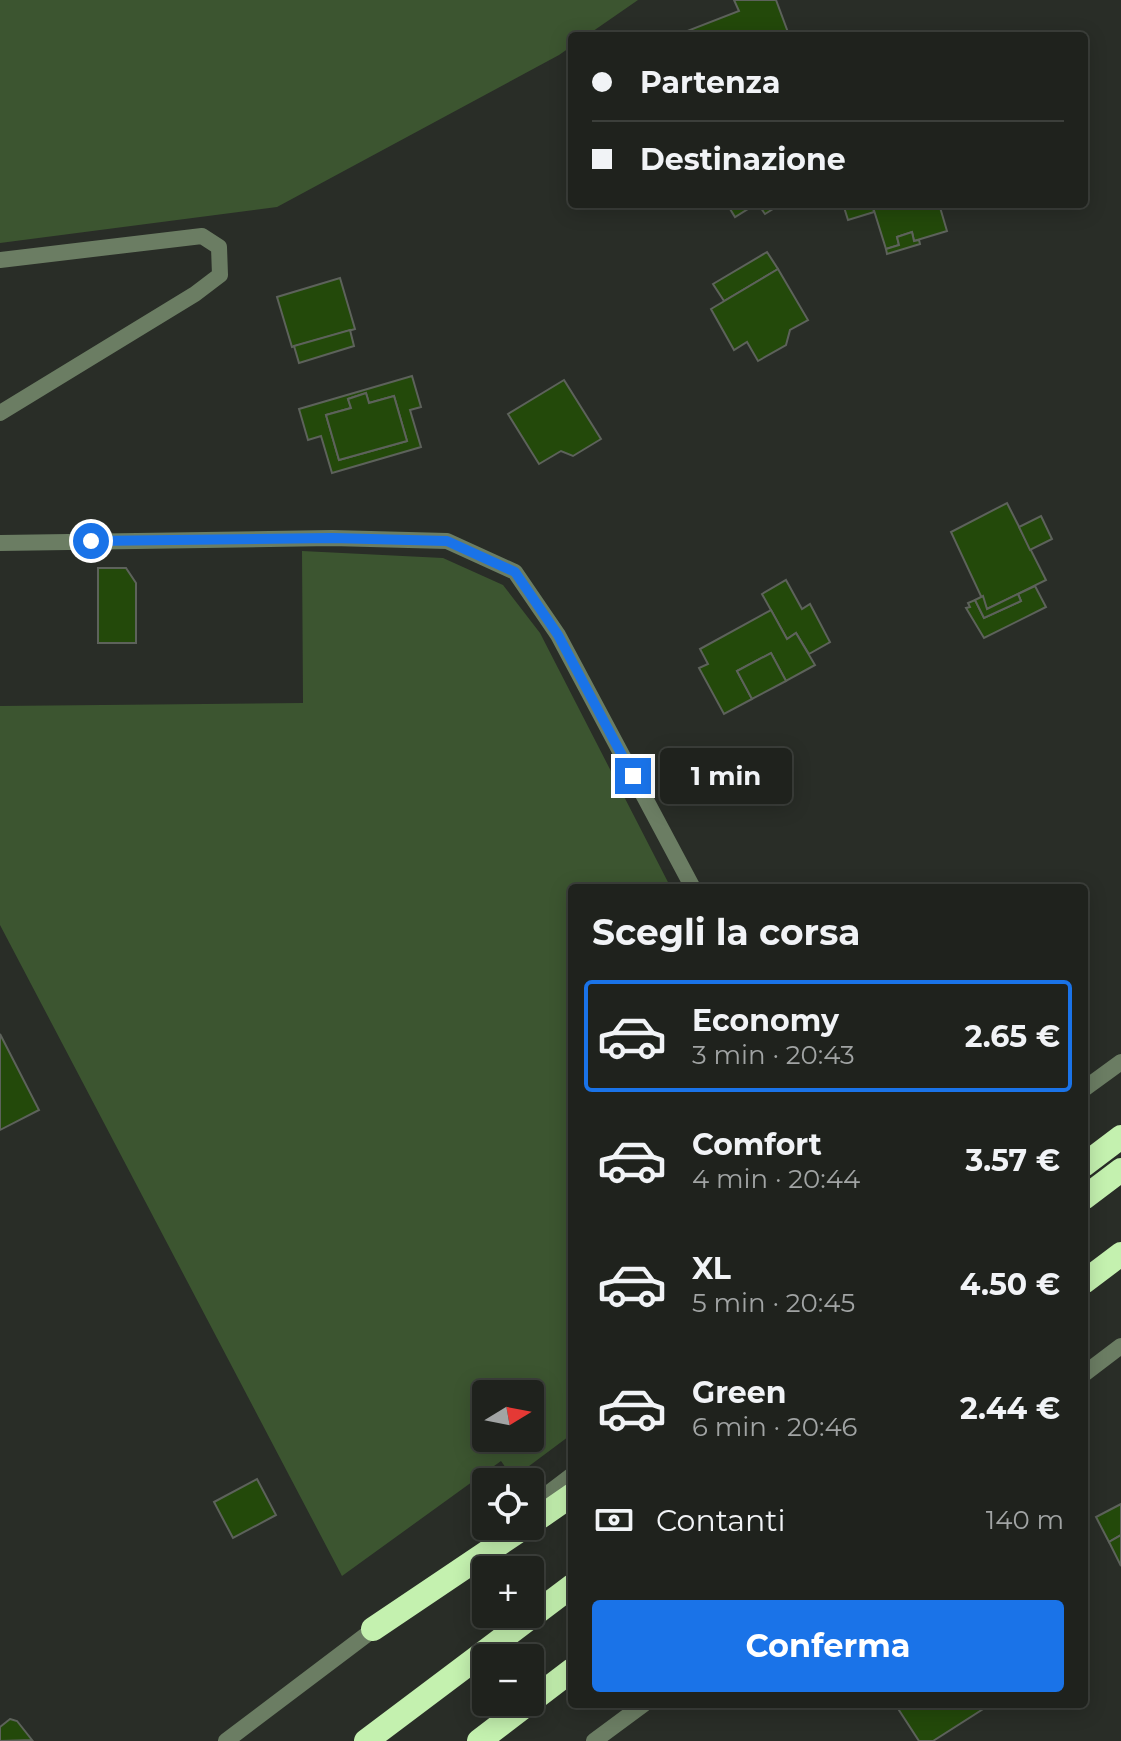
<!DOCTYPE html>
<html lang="it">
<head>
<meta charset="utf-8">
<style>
  :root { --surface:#1f221d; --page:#272a26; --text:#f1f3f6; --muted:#a1a4a4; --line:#3c3f3b; --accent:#1a73e8 }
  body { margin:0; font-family:Montserrat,sans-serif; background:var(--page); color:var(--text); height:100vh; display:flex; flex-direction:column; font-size:30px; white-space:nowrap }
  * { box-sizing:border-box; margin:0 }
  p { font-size:26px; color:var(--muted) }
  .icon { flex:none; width:44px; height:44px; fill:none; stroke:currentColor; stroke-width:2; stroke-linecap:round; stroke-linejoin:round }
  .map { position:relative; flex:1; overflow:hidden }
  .sheet { position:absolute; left:568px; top:884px; width:520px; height:824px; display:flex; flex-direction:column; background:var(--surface); border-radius:8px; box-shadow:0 4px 20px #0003,0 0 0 2px var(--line) }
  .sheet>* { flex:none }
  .hud { position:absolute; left:568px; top:32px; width:520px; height:176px; border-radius:8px; box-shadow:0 4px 20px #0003,0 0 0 2px var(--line); display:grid; align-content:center; height:176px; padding:0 24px; background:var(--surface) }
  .needle { width:52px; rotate:80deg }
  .tools { position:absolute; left:472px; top:1380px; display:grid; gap:16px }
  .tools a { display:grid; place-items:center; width:72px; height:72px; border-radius:8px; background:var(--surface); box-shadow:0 4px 20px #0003,0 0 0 2px var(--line); font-size:40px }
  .end { position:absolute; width:36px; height:36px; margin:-18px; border:10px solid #1a73e8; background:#fff; box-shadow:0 0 0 4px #fff }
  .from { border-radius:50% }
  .bubble { position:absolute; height:56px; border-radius:8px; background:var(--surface); box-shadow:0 4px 20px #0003,0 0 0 2px var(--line); font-size:26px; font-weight:700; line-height:56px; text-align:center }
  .hud b { display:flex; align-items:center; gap:28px; height:76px; font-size:30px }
  .hud b+b { border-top:2px solid var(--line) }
  .hud i { width:20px; height:20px; background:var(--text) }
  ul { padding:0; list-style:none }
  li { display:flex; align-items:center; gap:24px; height:112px; margin:0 16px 12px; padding:0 8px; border:4px solid transparent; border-radius:8px }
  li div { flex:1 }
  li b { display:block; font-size:30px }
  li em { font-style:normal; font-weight:700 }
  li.on { border-color:var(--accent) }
  li>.icon { width:72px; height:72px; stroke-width:1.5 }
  h2 { padding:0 24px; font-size:36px; line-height:96px }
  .pay { display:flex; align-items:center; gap:20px; height:88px; padding:0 24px; font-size:30px }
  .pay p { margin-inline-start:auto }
  .cta { display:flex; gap:16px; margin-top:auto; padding:16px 24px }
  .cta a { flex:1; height:92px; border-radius:8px; background:var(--accent); color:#fff; font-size:32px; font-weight:700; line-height:92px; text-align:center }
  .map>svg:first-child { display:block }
  .green { fill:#3c5530; fill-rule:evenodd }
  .building { fill:#23490a; stroke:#5d625b; stroke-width:2; fill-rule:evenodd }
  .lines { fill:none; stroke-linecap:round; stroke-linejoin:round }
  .minor { stroke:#6b7d63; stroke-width:16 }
  .tertiary { stroke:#6b7d63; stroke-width:16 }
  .motorway { stroke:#c4f1af; stroke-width:24 }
  .route { stroke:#1a73e8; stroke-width:10 }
</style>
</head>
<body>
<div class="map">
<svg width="1121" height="1741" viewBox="0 0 1121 1741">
  <rect width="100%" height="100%" fill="#292d27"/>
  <g class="green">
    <path d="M 0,0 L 638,0 L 586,36 L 572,36 L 572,46 L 559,55 L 277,207 L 0,243 Z"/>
    <path d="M 302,551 L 443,558 L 503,585 L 540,633 L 671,888 L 572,888 L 572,1434 L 513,1478 L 501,1461 L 342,1576 L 0,925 L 0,706 L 303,703 ZM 486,1394 L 530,1394 L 530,1438 L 486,1438 Z"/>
  </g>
  <g class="building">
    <path d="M 734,0 L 776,0 L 789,35 L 683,36 L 682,33 L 739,11 Z"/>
    <path d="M 727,204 L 756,204 L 735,217 Z"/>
    <path d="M 758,204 L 781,204 L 765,214 Z"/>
    <path d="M 843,204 L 872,204 L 874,212 L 848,220 Z"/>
    <path d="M 872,204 L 939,204 L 947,231 L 914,241 L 912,232 L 897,237 L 899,245 L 886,249 Z"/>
    <path d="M 912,232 L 914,241 L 919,240 L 920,244 L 887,254 L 886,249 L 899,245 L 897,237 Z"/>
    <path d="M 767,252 L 778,269 L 724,301 L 713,284 Z"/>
    <path d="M 778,269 L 808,320 L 790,330 L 786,345 L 758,361 L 747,342 L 734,350 L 711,309 Z"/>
    <path d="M 340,278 L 355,329 L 292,347 L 277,297 Z"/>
    <path d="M 350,330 L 354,346 L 299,363 L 294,346 Z"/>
    <path d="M 412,376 L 421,407 L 410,410 L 421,447 L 332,473 L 321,436 L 308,440 L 299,409 ZM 366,393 L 369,403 L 394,396 L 407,441 L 339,460 L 326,415 L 351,408 L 348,399 Z"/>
    <path d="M 564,380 L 601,439 L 573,456 L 561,451 L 539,464 L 508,414 Z"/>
    <path d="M 366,393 L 369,403 L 394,396 L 407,441 L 339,460 L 326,415 L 351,408 L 348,399 Z"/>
    <path d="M 1007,503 L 1046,580 L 987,609 L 951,532 Z"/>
    <path d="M 1041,516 L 1052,539 L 1030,550 L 1019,527 Z"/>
    <path d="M 98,568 L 126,568 L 136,583 L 136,643 L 98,643 Z"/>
    <path d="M 786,580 L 802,609 L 810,604 L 830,642 L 809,654 L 796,633 L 787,639 L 762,594 Z"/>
    <path d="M 1035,586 L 1046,607 L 984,638 L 966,608 L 970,607 L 968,603 L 975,600 L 984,618 L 1021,601 L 1018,594 Z"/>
    <path d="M 1018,594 L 1021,601 L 984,618 L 975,600 L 983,596 L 987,609 Z"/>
    <path d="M 771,610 L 787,639 L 796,633 L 815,665 L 786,681 L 771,653 L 737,671 L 752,699 L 724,714 L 699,668 L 708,664 L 700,649 Z"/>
    <path d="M 771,653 L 786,681 L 752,699 L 737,671 Z"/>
    <path d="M 0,1034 L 39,1110 L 0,1130 Z"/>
    <path d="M 257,1479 L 276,1515 L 233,1538 L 214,1502 Z"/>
    <path d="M 1121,1504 L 1121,1535 L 1109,1542 L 1096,1517 Z"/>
    <path d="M 1121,1535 L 1121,1566 L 1109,1542 Z"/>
    <path d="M 895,1704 L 991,1704 L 933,1741 L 919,1741 Z"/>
    <path d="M 10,1719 L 17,1721 L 32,1740 L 0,1741 L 0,1727 Z"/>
  </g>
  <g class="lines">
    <g class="minor">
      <path d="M 0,260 L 202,236 L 219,247 L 220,275 L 195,294 L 0,413"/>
      <path d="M 0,543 L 332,538 L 447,541 L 515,572 L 558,635 L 693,888"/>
    </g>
    <g class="tertiary">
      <path d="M 1084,1089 L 1121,1062"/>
      <path d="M 1084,1374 L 1121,1346"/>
      <path d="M 530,1507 L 572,1475"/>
      <path d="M 226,1741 L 382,1623"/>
      <path d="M 594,1741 L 644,1704"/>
    </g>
    <g class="motorway">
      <path d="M 1084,1165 L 1121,1137"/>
      <path d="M 1084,1198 L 1121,1170"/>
      <path d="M 1084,1282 L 1121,1254"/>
      <path d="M 530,1524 L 572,1495"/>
      <path d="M 373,1629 L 526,1526"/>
      <path d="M 366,1741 L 572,1586"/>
      <path d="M 479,1741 L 572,1670"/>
    </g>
  </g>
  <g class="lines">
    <path class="route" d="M 91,541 L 332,538 L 447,541 L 515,572 L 558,635 L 633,776"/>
  </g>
</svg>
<div class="tools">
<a><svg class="needle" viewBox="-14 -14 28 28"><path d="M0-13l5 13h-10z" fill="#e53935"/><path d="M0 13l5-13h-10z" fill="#a1a4a4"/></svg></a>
<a><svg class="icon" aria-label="locate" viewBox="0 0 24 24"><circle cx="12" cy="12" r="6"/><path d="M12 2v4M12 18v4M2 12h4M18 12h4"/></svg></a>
<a>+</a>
<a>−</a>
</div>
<i class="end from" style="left:91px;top:541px"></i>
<i class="end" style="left:633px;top:776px"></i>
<div class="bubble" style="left:660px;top:748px;width:132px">1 min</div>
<div class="hud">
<b><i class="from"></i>Partenza</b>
<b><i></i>Destinazione</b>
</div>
<section class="sheet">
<h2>Scegli la corsa</h2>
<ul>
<li class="on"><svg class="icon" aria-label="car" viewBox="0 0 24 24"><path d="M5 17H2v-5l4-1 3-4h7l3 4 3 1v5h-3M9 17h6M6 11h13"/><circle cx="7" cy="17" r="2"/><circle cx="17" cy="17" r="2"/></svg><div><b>Economy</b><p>3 min · 20:43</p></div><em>2.65 €</em></li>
<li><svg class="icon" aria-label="car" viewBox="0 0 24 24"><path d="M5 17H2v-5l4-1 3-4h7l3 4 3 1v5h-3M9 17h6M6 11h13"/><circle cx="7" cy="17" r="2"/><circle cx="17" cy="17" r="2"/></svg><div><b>Comfort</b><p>4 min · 20:44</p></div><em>3.57 €</em></li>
<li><svg class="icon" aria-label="car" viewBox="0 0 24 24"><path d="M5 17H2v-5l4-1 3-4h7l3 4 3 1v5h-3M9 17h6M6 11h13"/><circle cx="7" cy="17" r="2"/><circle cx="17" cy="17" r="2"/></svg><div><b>XL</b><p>5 min · 20:45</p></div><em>4.50 €</em></li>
<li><svg class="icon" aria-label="car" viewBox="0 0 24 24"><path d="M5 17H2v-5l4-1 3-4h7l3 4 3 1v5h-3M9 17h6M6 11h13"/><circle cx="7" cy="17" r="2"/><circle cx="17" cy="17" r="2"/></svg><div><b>Green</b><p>6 min · 20:46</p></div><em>2.44 €</em></li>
</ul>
<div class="pay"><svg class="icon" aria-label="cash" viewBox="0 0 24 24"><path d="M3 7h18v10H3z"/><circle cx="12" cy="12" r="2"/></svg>Contanti<p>140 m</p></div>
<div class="cta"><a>Conferma</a></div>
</section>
</div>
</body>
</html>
